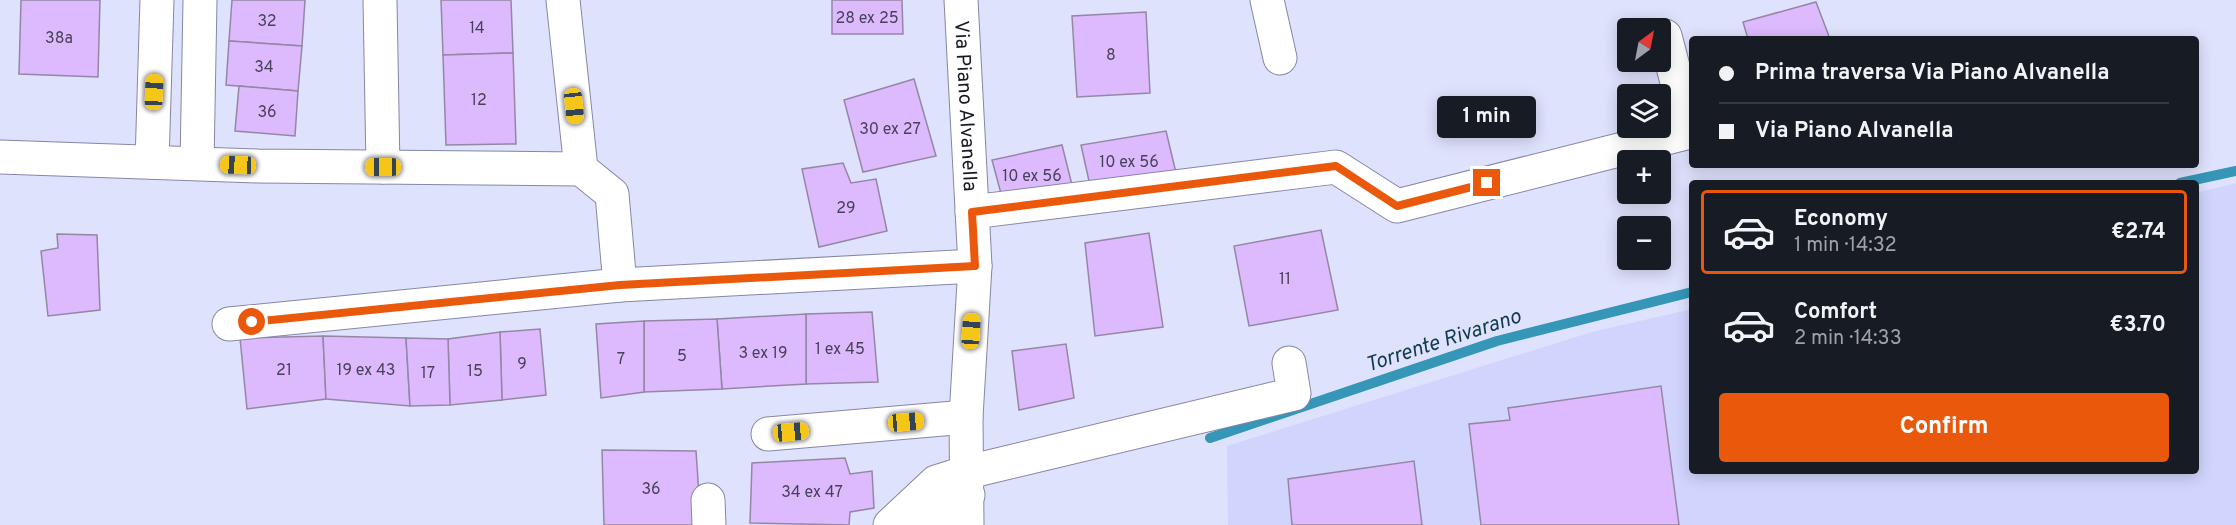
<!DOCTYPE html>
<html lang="en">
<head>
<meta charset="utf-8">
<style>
  :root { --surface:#171b24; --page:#242831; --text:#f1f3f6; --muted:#9ea1a6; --line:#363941; --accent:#ea580c }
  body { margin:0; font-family:Overpass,sans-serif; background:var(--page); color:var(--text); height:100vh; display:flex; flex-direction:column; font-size:22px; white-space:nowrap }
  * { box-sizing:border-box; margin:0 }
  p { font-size:20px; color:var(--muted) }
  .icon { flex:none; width:33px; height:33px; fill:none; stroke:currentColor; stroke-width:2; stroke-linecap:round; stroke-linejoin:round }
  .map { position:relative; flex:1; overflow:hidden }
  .drawer { position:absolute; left:1689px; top:180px; width:510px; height:294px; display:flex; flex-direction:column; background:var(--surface); border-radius:6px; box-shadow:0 3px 15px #0003 }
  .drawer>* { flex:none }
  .guide { position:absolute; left:1689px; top:36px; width:510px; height:132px; border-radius:6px; box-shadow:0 3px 15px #0003; display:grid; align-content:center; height:132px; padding:0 30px; background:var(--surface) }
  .needle { width:39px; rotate:32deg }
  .controls { position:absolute; left:1617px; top:18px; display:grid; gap:12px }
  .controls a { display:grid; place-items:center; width:54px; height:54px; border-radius:6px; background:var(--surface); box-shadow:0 3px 15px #0003; font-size:30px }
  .end { position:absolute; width:27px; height:27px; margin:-14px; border:8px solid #ea580c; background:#fff; box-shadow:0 0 0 3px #fff }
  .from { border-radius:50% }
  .bubble { position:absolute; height:42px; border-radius:6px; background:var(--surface); box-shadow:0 3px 15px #0003; font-size:20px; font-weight:700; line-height:42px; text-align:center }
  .car { position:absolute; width:18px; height:36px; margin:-18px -9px; border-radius:8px; box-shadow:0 0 4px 2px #0007; background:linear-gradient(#f5c518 24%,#345 0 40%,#f5c518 0 76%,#345 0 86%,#f5c518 0) }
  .guide b { display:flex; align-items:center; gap:21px; height:57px; font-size:22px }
  .guide b+b { border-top:2px solid var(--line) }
  .guide i { width:15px; height:15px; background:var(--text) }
  ul { padding:10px 0 0; list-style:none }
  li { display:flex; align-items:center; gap:18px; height:84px; margin:0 12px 9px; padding:0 18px; border:3px solid transparent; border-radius:6px }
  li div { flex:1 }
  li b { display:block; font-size:22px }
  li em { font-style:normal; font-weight:700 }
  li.active { border-color:var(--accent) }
  li>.icon { width:54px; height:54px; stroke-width:1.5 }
  .button { display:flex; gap:12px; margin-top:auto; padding:12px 30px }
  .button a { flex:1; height:69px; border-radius:6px; background:var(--accent); color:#fff; font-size:24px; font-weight:700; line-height:69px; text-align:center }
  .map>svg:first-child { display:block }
  .built { fill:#d1d5fe }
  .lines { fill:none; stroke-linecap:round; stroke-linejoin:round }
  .stream { stroke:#3596b7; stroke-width:10 }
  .building { fill:#ddb9fe; stroke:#9587a4; stroke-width:1.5 }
  .minor-casing { stroke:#8487a6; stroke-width:35 }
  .minor { stroke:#fff; stroke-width:33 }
  .route { stroke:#ea580c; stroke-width:8 }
  .labels { text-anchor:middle; stroke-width:5; stroke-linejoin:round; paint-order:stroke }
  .number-label { font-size:16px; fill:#48415a }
  .street-label { font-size:20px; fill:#171924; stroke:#dfe2fd }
  .water-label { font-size:21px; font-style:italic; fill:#103b49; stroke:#dfe2fd }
</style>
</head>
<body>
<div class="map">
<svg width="2236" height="525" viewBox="0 0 2236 525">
  <rect width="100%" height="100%" fill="#dfe2fd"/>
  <path class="built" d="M 2236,183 L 2236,525 L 1228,525 L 1227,446 L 1592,332 L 1692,309 L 1692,471 L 2196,471 L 2196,193 Z"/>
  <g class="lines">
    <g class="stream">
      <path d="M 2180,183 L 2236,171"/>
      <path d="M 1210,438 L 1497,341 L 1692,292"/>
    </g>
  </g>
  <g class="building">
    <path d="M 21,0 L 100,0 L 98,77 L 19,74 Z"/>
    <path d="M 232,0 L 305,0 L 302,46 L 229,41 Z"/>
    <path d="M 441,0 L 511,0 L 513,53 L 443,55 Z"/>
    <path d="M 832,0 L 902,0 L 903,34 L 832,34 Z"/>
    <path d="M 1816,2 L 1830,39 L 1748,39 L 1743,22 Z"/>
    <path d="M 1146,12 L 1150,93 L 1077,97 L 1072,16 Z"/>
    <path d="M 229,41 L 302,46 L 298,91 L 226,85 Z"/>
    <path d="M 513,53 L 516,144 L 446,145 L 443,55 Z"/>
    <path d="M 914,79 L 936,156 L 863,172 L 844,100 Z"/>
    <path d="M 239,86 L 298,91 L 295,136 L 235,131 Z"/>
    <path d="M 1166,131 L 1177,177 L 1091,190 L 1081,145 Z"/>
    <path d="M 1062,145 L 1073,189 L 1003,201 L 992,160 Z"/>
    <path d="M 843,163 L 851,183 L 876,179 L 887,231 L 819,247 L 802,169 Z"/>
    <path d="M 1321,230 L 1338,310 L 1249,326 L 1234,246 Z"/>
    <path d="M 1149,233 L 1163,327 L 1095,336 L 1085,243 Z"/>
    <path d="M 57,234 L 97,235 L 100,310 L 48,316 L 41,251 L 58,248 Z"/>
    <path d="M 872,312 L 878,382 L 806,384 L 806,314 Z"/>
    <path d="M 806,314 L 806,384 L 722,389 L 717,319 Z"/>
    <path d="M 717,319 L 722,389 L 644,392 L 644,321 Z"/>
    <path d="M 644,321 L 644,392 L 601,398 L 596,324 Z"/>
    <path d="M 540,329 L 546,395 L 502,400 L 500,332 Z"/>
    <path d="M 500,332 L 502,400 L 450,405 L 448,339 Z"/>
    <path d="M 323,336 L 326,399 L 247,409 L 240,338 Z"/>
    <path d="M 323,336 L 406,338 L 410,406 L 326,399 Z"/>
    <path d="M 406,338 L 448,339 L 450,405 L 410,406 Z"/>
    <path d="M 1066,344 L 1074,398 L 1019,410 L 1012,351 Z"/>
    <path d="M 1661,386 L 1679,525 L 1481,525 L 1469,424 L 1510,420 L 1508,408 Z"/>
    <path d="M 602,450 L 696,451 L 701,525 L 604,525 Z"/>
    <path d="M 845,458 L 850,474 L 872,471 L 874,508 L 850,512 L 849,525 L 750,523 L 752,463 Z"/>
    <path d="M 1414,461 L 1422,525 L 1292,525 L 1288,479 Z"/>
  </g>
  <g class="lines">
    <defs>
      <g id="minor">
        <path d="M 380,0 L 383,167"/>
        <path d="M 563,0 L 581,169"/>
        <path id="s1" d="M 961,0 L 975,266 L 966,417 L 967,525"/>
        <path d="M 1267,0 L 1280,58"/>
        <path d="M 0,157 L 258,166 L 581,169 L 612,194 L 620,285 L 975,266"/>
        <path d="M 152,162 L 157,0"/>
        <path d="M 197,163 L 200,0"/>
        <path d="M 972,212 L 1336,167 L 1397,206 L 1690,132 L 1665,36"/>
        <path d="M 229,324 L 620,285"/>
        <path d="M 768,434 L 966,417"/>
        <path d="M 708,500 L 709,525"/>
        <path d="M 890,525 L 936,482 L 968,472 L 1294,394 L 1289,363"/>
        <path d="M 920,525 L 968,495"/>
      </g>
    </defs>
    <use href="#minor" class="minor-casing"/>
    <use href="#minor" class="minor"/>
  </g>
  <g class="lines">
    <path class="route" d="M 252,322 L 620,285 L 975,266 L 972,212 L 1336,166 L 1397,206 L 1487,183"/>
  </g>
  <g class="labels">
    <g class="number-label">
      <text x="867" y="23">28 ex 25</text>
      <text x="267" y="26">32</text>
      <text x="477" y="33">14</text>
      <text x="59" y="43">38a</text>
      <text x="1111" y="60">8</text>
      <text x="264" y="72">34</text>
      <text x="479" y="105">12</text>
      <text x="267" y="117">36</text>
      <text x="890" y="134">30 ex 27</text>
      <text x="1129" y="167">10 ex 56</text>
      <text x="1032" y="181">10 ex 56</text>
      <text x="846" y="213">29</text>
      <text x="1285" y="284">11</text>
      <text x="840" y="354">1 ex 45</text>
      <text x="763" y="358">3 ex 19</text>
      <text x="682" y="361">5</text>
      <text x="621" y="364">7</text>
      <text x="522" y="369">9</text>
      <text x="284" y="375">21</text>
      <text x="366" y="375">19 ex 43</text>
      <text x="475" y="376">15</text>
      <text x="428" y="378">17</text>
      <text x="651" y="494">36</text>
      <text x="812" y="497">34 ex 47</text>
    </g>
    <g class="street-label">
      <text dy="7" stroke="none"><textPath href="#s1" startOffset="106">Via Piano Alvanella</textPath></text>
    </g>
    <g class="water-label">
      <text transform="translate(1443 340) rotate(-18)" y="7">Torrente Rivarano</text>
    </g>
  </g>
</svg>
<div class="controls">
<a><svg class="needle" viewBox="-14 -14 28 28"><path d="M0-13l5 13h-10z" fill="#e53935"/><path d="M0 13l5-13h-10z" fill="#9ea1a6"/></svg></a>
<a><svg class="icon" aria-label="layers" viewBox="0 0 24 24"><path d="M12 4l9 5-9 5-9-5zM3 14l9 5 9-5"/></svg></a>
<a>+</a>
<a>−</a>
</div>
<i class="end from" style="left:252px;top:322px"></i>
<i class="end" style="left:1487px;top:183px"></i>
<div class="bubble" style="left:1437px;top:96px;width:99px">1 min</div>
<i class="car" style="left:154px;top:92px;rotate:2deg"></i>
<i class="car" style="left:574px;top:106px;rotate:174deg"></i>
<i class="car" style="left:238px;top:165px;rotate:272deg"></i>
<i class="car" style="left:383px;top:167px;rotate:270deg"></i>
<i class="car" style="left:971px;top:331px;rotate:4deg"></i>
<i class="car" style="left:906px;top:422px;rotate:85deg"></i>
<i class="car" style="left:791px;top:432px;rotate:85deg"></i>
<div class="guide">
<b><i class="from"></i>Prima traversa Via Piano Alvanella</b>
<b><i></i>Via Piano Alvanella</b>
</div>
<section class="drawer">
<ul>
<li class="active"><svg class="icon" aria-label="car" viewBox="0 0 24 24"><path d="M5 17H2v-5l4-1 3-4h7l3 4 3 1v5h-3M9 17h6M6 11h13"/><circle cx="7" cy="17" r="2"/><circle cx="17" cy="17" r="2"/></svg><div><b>Economy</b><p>1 min · 14:32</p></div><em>€2.74</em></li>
<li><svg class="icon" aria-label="car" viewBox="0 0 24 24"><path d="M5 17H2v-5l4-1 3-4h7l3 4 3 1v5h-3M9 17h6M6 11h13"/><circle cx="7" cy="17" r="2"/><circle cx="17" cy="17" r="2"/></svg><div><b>Comfort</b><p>2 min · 14:33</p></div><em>€3.70</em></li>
</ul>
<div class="button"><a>Confirm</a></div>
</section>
</div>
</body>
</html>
